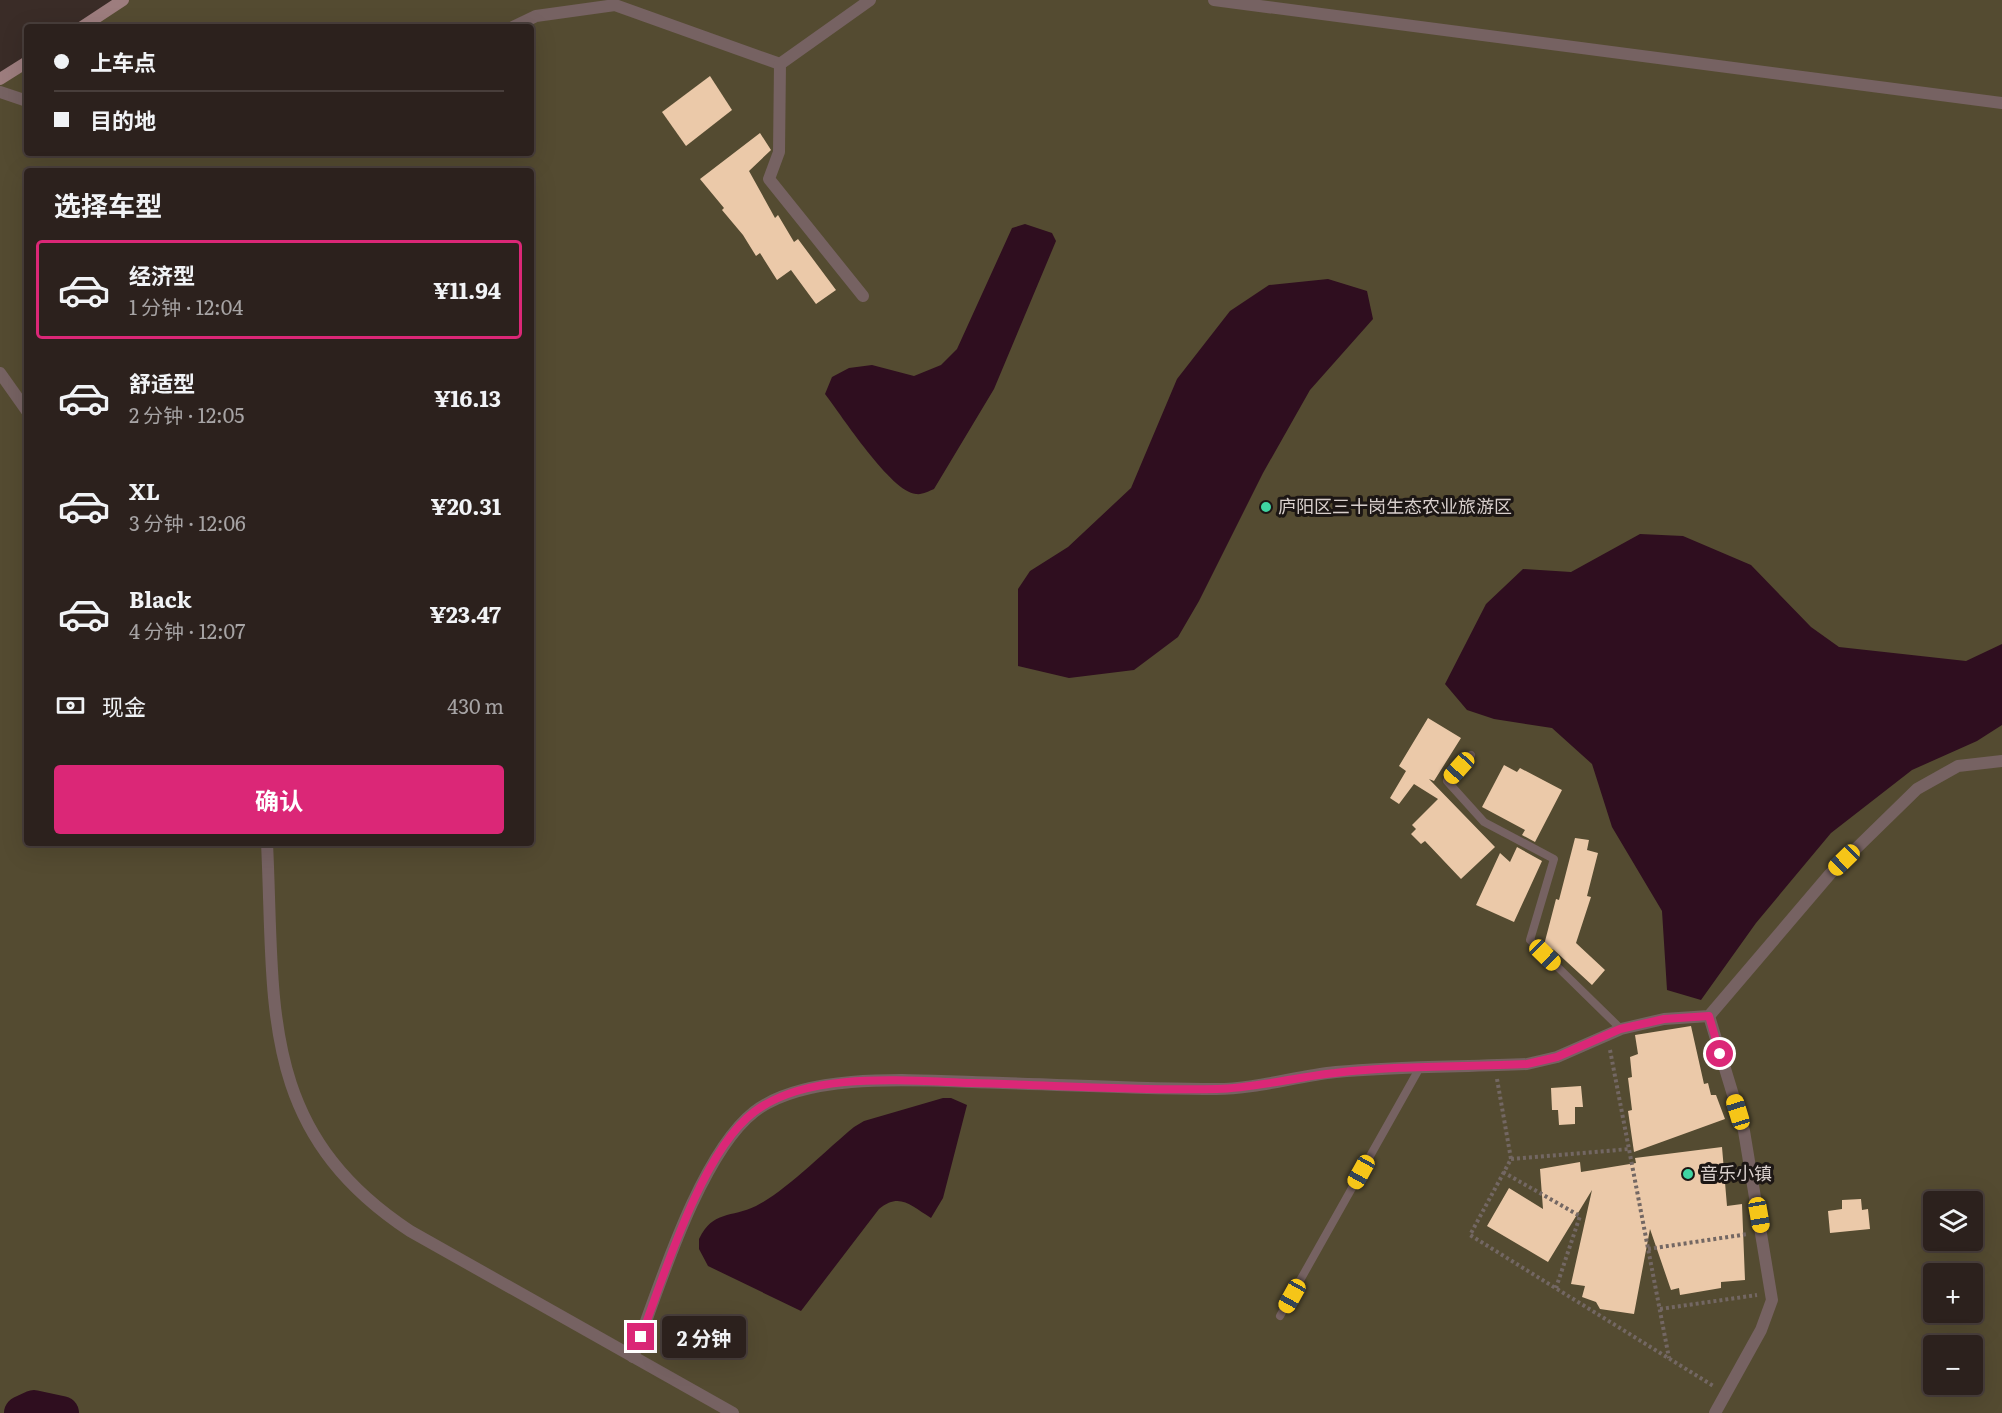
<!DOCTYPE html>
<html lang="zh">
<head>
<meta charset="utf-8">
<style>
  :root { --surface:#2c211d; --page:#342926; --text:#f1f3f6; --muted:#a6a3a4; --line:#483e3b; --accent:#db2777 }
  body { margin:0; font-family:Literata,"Noto Sans SC",serif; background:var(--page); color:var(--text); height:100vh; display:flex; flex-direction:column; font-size:22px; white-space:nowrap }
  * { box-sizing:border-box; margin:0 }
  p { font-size:20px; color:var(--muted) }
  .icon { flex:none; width:33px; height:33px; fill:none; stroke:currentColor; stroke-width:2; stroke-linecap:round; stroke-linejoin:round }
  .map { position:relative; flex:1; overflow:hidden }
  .sheet { position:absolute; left:24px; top:168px; width:510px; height:678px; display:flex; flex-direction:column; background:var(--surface); border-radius:6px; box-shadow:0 6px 24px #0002,0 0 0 2px var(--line) }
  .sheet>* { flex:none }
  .hud { position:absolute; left:24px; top:24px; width:510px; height:132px; border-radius:6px; box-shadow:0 6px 24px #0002,0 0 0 2px var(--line); display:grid; align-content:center; height:132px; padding:0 30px; background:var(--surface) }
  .controls { position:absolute; left:1923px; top:1191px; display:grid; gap:12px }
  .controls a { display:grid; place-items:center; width:60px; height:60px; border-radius:6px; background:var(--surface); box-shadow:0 6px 24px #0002,0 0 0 2px var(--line); font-size:30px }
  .end { position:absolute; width:27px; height:27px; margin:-14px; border:8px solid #db2777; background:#fff; box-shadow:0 0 0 3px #fff }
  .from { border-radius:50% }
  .bubble { position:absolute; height:42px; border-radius:6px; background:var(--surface); box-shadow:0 6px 24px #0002,0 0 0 2px var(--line); font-size:20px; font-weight:700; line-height:42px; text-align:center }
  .car { position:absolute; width:18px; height:36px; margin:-18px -9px; border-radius:8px; box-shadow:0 0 4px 2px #0007; background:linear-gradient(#f5c518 24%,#345 0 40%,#f5c518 0 76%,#345 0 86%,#f5c518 0) }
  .hud b { display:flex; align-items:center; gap:21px; height:57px; font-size:22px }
  .hud b+b { border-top:2px solid var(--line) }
  .hud i { width:15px; height:15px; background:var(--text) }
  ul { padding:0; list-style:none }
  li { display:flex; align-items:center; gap:18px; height:99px; margin:0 12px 9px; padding:0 18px; border:3px solid transparent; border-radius:6px }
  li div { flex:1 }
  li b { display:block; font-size:22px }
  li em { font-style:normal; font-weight:700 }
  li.on { border-color:var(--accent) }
  li>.icon { width:54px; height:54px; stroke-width:1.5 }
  h2 { padding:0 30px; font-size:27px; line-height:72px }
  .pay { display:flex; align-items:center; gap:15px; height:66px; padding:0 30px; font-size:22px }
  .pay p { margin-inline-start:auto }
  .action { display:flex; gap:12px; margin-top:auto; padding:12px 30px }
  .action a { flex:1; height:69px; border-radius:6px; background:var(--accent); color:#fff; font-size:24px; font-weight:700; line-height:69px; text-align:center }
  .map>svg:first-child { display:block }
  .green { fill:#544b31; fill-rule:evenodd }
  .water { fill:#2f0e1f }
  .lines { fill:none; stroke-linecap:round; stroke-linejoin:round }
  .river { stroke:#2f0e1f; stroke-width:34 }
  .building { fill:#ebc9a9 }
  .path { stroke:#736763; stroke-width:4; stroke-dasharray:3 3; stroke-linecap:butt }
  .service { stroke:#766262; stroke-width:8 }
  .minor { stroke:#766262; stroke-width:12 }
  .tertiary { stroke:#766262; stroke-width:12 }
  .secondary { stroke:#9d7d7e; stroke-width:12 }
  .route { stroke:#db2777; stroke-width:8 }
  .poi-dot { fill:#3fd4a2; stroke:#1c1614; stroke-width:2 }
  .labels { text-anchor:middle; stroke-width:6; stroke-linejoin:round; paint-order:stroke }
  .poi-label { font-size:18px; fill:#d8cfcc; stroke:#1c1614; text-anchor:start }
</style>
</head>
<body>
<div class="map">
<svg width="2002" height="1413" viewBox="0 0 2002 1413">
  <rect width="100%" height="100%" fill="#3a2c27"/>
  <path class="green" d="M 123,0 L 2002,0 L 2002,1413 L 0,1413 L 0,79 L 27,62 L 27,153 L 531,153 L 531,27 L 82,27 ZM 27,171 L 531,171 L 531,843 L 27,843 ZM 1934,1202 L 1972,1202 L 1972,1240 L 1934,1240 ZM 1934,1274 L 1972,1274 L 1972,1312 L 1934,1312 ZM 1934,1346 L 1972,1346 L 1972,1384 L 1934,1384 Z"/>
  <g class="water">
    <path d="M 1025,224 L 1052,233 L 1056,241 L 994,389 L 934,489 C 929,491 922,495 916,494 C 891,492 842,416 825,394 L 832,377 L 849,368 L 872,365 L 914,376 L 941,365 L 957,349 L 1012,228 Z"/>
    <path d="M 1328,279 L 1367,291 L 1373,319 L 1310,390 L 1263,473 L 1199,601 L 1178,637 L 1134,670 L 1069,678 L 1018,666 L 1018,589 L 1030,571 L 1068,547 L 1131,488 L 1177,379 L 1230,311 L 1269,285 Z"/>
    <path d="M 1640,534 L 1683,536 L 1751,565 L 1811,627 L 1839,647 L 1966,661 L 2002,644 L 2002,725 L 1977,741 L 1912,770 L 1831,833 L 1756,923 L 1701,1000 L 1667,990 L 1662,911 L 1612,827 L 1592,764 L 1552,728 L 1494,719 L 1467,710 L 1445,684 L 1486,604 L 1523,569 L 1571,572 Z"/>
    <path d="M 943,1098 L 951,1098 L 967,1105 L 943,1198 L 931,1218 C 911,1206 900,1192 879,1209 L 801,1311 L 708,1266 L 699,1249 L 699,1239 C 713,1210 731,1218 756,1206 C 786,1191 827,1149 854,1127 L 864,1121 Z"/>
  </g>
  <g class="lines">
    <path class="river" d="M 21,1413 L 34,1407 L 62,1413"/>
  </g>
  <g class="building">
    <path d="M 710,76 L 732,110 L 686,146 L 662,112 Z"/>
    <path d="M 760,133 L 771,150 L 749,171 L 775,218 L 778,215 L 794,242 L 798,239 L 836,290 L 816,304 L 791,270 L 777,280 L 760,253 L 756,256 L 743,235 L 722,210 L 724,208 L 700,179 Z"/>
    <path d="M 1428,718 L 1461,738 L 1434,781 L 1429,779 L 1495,847 L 1461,879 L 1425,841 L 1421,844 L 1411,834 L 1416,829 L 1412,825 L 1438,799 L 1414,784 L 1399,804 L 1390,798 L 1406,771 L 1399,766 Z"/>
    <path d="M 1504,765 L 1517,772 L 1520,768 L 1562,790 L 1535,842 L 1522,835 L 1525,830 L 1482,807 Z"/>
    <path d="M 1575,838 L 1589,840 L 1587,850 L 1598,853 L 1587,896 L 1591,897 L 1576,943 L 1605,970 L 1592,985 L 1554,950 L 1544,945 L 1556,899 L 1559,900 Z"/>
    <path d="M 1517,847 L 1542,861 L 1514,922 L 1476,905 L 1500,853 L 1510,862 Z"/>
    <path d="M 1691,1026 L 1704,1084 L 1708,1083 L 1711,1095 L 1716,1095 L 1725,1119 L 1634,1152 L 1628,1111 L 1632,1110 L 1628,1078 L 1632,1077 L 1630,1057 L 1638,1054 L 1635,1035 Z"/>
    <path d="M 1581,1086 L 1583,1107 L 1575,1107 L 1575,1124 L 1559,1125 L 1558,1110 L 1552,1110 L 1551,1088 Z"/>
    <path d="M 1722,1147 L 1727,1206 L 1742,1204 L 1745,1280 L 1721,1282 L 1721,1288 L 1680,1295 L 1679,1288 L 1671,1290 L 1650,1229 L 1634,1314 L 1600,1309 L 1596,1302 L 1582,1297 L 1585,1286 L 1571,1284 L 1592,1190 L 1548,1262 L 1487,1226 L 1509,1188 L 1543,1209 L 1540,1169 L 1580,1162 L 1581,1172 L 1636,1163 L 1635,1158 Z"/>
    <path d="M 1861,1199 L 1862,1210 L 1868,1209 L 1870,1229 L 1830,1233 L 1828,1211 L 1842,1209 L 1842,1200 Z"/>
  </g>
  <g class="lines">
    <g class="path">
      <path d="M 1610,1050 L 1669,1358"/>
      <path d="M 1497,1079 L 1511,1159 L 1470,1235 L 1715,1387"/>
      <path d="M 1511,1159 L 1629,1149"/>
      <path d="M 1503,1172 L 1580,1216 L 1556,1288"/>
      <path d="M 1648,1249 L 1748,1234"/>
      <path d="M 1660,1309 L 1757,1295"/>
    </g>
    <g class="service">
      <path d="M 1471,755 L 1447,781 L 1484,822 L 1554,859 L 1530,940 L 1621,1029"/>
      <path d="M 1280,1316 L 1419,1069"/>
    </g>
    <g class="minor">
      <path d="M 513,27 L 536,16 L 615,5 L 780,64"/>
      <path d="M 0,92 L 27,101"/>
      <path d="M 863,296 L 769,179 L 779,152 L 780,64 L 870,0"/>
      <path d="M 1709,1016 L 1744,1131 L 1772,1300 L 1761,1330 L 1715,1413"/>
      <path d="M 633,1357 C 658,1291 699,1155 754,1112 C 810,1068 935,1082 1003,1083 C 1074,1085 1145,1089 1216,1089 C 1256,1089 1297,1076 1336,1072 C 1399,1066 1464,1067 1527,1064 L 1557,1057 L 1621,1029 L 1664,1019 L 1709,1016 L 1830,874 L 1917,789 L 1958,766 L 2002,761"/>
    </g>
    <g class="tertiary">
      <path d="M 1214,0 L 2002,103"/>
      <path d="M 0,373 L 27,411"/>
      <path d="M 267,843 C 275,1005 257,1130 410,1231 L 733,1413"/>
    </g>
    <g class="secondary">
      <path d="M 82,27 L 123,0"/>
      <path d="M 0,79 L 27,62"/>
    </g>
  </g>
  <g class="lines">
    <path class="route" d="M 641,1337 C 664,1275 702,1151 754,1112 C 809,1070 908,1081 972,1083 C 1054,1085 1136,1091 1217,1089 C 1256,1088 1296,1077 1335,1073 C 1398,1065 1464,1067 1527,1064 L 1557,1057 L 1620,1029 L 1664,1019 L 1709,1016 L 1720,1054"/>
  </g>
  <g class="poi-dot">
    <circle cx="1266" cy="507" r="6"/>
    <circle cx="1688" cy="1174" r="6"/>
  </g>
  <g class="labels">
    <g class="poi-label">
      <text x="1278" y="513">庐阳区三十岗生态农业旅游区</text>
      <text x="1700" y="1180">音乐小镇</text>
    </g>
  </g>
</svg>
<div class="controls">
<a><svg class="icon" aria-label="layers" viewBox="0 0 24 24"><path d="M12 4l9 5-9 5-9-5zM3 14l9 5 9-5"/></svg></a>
<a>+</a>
<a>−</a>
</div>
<i class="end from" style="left:1720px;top:1054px"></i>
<i class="end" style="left:641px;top:1337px"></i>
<div class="bubble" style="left:662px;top:1316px;width:84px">2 分钟</div>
<i class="car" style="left:1459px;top:768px;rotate:222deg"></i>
<i class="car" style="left:1844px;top:860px;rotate:226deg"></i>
<i class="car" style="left:1545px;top:955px;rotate:134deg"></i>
<i class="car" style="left:1738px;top:1112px;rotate:343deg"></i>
<i class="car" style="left:1361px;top:1172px;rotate:209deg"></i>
<i class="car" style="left:1759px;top:1215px;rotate:170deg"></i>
<i class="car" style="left:1292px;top:1296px;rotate:209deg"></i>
<div class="hud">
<b><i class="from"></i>上车点</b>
<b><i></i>目的地</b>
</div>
<section class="sheet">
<h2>选择车型</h2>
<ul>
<li class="on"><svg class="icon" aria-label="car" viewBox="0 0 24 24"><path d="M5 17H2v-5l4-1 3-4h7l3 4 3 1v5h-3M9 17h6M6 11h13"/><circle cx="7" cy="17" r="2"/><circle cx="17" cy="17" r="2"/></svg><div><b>经济型</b><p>1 分钟 · 12:04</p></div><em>¥11.94</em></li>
<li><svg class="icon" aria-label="car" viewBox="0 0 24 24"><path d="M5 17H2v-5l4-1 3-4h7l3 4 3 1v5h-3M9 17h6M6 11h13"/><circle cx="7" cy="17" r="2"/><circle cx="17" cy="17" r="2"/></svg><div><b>舒适型</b><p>2 分钟 · 12:05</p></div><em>¥16.13</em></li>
<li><svg class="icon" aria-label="car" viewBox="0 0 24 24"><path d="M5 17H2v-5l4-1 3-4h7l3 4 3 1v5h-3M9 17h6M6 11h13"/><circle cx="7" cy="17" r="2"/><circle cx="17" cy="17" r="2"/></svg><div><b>XL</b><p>3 分钟 · 12:06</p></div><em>¥20.31</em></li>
<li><svg class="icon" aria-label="car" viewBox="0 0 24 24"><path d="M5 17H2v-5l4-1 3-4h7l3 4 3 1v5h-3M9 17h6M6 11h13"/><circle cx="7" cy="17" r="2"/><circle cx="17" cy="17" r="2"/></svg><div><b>Black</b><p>4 分钟 · 12:07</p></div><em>¥23.47</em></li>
</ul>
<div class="pay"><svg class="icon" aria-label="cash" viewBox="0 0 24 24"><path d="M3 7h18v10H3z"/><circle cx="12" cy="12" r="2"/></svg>现金<p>430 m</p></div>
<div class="action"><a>确认</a></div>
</section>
</div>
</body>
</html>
